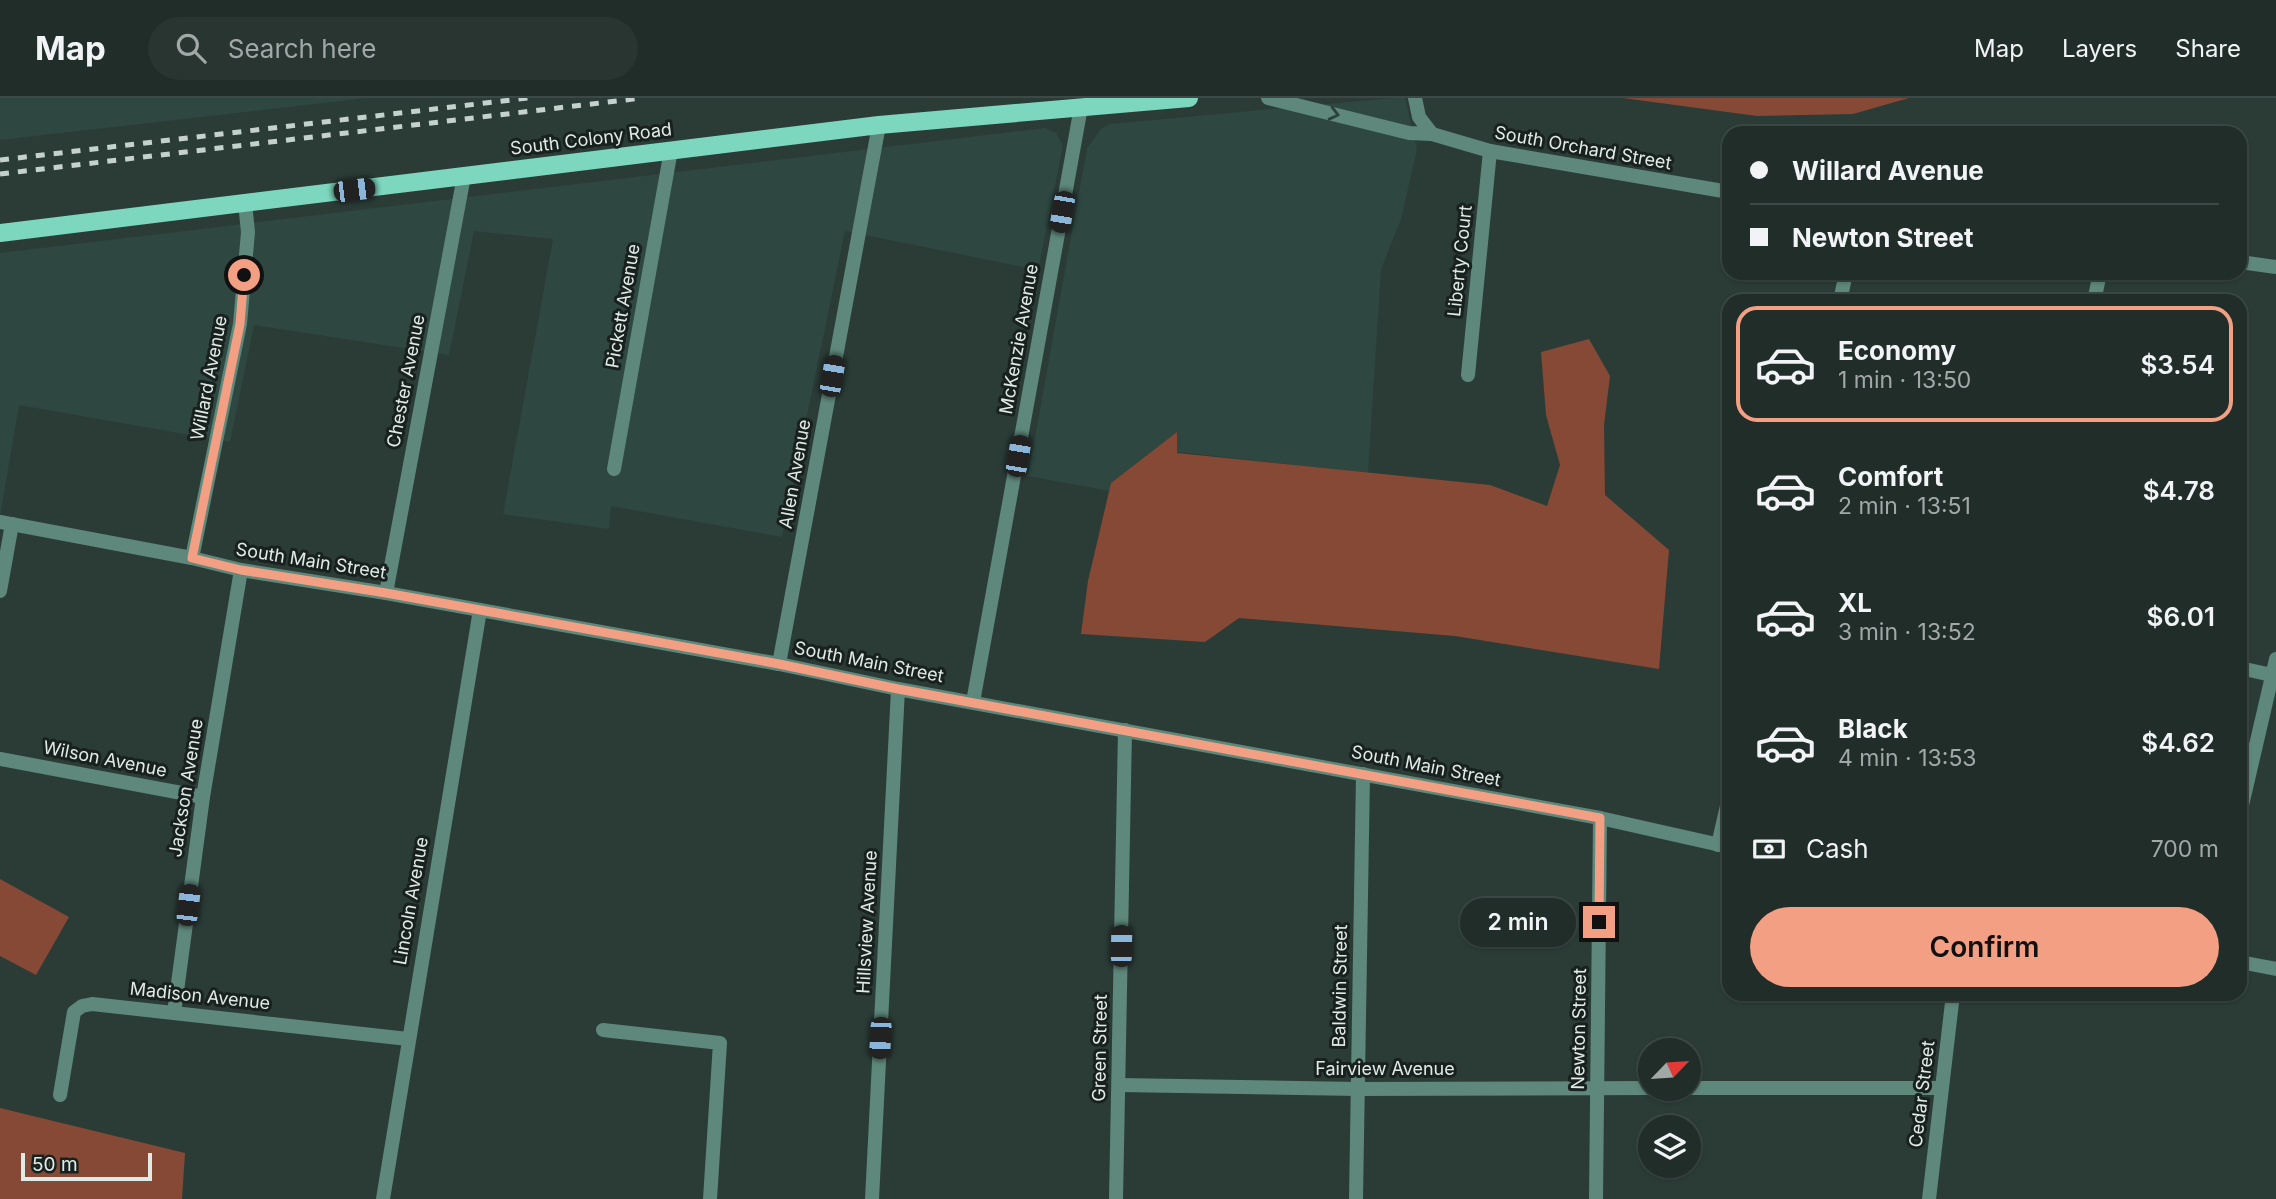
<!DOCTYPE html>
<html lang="en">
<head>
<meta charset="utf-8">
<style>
  :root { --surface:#202d29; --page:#283531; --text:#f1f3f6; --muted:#a2a8a8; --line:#3d4946; --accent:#f39f83 }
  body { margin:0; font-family:Inter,sans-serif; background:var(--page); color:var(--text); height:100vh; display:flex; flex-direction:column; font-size:26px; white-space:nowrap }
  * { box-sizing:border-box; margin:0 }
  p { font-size:23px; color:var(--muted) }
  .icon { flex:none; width:38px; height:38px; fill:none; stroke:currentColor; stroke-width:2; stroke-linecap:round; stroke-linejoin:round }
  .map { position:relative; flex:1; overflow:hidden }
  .panel { position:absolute; left:1722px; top:196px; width:525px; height:707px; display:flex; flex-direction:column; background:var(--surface); border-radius:21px; box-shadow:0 2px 5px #0004,0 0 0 2px var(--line) }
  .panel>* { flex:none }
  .banner { position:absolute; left:1722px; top:28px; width:525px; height:154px; border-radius:21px; box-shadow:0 2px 5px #0004,0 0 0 2px var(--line); display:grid; align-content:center; height:154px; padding:0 28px; background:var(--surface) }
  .needle { width:46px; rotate:65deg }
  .controls { position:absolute; left:1638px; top:940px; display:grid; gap:14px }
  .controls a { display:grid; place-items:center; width:63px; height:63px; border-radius:50%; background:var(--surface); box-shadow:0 2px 5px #0004,0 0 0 2px var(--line); font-size:35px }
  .scale { position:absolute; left:21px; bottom:18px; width:131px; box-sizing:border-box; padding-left:7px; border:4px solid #e0ebe7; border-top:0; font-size:19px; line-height:24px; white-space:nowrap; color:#e0ebe7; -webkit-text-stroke:5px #19211f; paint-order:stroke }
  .end { position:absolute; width:32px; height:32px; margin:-16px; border:9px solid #f39f83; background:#111; box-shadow:0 0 0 4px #111 }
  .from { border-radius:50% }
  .bubble { position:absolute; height:49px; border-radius:24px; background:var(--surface); box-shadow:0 2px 5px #0004,0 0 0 2px var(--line); font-size:23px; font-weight:600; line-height:49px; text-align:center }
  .car { position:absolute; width:21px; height:42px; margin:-21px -10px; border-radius:9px; box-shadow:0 0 5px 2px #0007; background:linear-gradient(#222 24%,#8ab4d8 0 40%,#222 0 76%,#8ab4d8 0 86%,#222 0) }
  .banner b { display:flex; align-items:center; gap:24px; height:66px; font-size:26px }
  .banner b+b { border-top:2px solid var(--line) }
  .banner i { width:18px; height:18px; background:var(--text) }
  ul { padding:12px 0 0; list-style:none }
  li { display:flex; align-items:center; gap:21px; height:116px; margin:0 14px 10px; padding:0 14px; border:4px solid transparent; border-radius:21px }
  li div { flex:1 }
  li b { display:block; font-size:26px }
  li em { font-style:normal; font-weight:600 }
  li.on { border-color:var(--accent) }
  li>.icon { width:63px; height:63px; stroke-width:1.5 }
  .pay { display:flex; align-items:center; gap:18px; height:77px; padding:0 28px; font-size:26px }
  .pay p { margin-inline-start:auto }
  .cta { display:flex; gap:14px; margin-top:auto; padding:14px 28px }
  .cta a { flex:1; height:80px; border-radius:42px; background:var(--accent); color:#111; font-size:28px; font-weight:600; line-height:80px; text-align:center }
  header { display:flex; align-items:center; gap:42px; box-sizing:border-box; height:98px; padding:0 35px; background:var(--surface); border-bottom:2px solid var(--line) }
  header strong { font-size:33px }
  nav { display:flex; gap:38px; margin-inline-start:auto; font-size:24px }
  .search { width:490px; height:63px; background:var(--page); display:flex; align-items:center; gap:18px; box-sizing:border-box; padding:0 24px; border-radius:38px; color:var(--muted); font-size:26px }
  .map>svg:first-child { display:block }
  .built { fill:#2e4740 }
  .green { fill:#854935 }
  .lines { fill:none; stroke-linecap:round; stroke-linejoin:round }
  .street { stroke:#5e887b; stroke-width:14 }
  .primary { stroke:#7dd7be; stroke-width:18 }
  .rail { stroke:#c5d1cd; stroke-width:5; stroke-dasharray:9 9; stroke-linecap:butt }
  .oneway { stroke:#2e403b }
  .route { stroke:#f39f83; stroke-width:9 }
  .labels { text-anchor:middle; stroke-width:6; stroke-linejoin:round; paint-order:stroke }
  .street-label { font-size:18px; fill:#e0ebe7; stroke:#19211f }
</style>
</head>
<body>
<header>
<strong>Map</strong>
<div class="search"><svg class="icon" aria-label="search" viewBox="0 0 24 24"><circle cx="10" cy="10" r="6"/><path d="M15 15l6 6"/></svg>Search here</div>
<nav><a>Map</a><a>Layers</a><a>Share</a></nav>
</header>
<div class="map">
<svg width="2276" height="1101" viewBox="0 0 2276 1101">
  <rect width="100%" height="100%" fill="#2b3c37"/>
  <g class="built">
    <path d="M 0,0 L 367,0 L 0,42 Z"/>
    <path d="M 1393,0 L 1405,0 L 1417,51 L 1401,121 L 1381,171 L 1368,375 L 1177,354 L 1177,335 L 1111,385 L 1109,393 L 1028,378 L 1087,50 L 1102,30 L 1110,26 Z"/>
    <path d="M 1045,30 L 1056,35 L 1063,48 L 1038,172 L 845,133 L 782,439 L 611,408 L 609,431 L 503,416 L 553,141 L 474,133 L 449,257 L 254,227 L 230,344 L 19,307 L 0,418 L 0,155 Z"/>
  </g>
  <g class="green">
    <path d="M 1623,0 L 1909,0 L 1853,16 L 1757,18 Z"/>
    <path d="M 1589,241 L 1610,278 L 1604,327 L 1605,397 L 1669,452 L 1659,571 L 1455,538 L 1239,520 L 1205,544 L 1081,536 L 1088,483 L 1111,385 L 1177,334 L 1177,355 L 1490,387 L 1547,408 L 1560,367 L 1546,317 L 1541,254 Z"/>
    <path d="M 0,781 L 69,819 L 36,877 L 0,858 Z"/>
    <path d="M 0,1010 L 185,1055 L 182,1101 L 0,1101 Z"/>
  </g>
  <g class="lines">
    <g class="street">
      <path d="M 1268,0 L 1409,35 L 1432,36 L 1490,53 L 1729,94"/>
      <path d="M 1415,0 L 1419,19 L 1432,36"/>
      <path d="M 2240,164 L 2276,169"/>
      <path d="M 1840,203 L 1846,175"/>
      <path d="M 2094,203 L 2100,175"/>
      <path d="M 1468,277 L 1490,53"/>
      <path d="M 614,371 L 671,52"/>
      <path d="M 0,424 L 192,460 L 241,472 L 386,495 L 779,566 L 898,591 L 1600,720 L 1729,749"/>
      <path d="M 192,460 L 240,226 L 248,134 L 245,105"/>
      <path d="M 0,493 L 12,426"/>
      <path d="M 386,495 L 464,78"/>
      <path d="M 779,566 L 879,27"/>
      <path d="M 2240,570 L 2276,578"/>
      <path d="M 973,604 L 1081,9"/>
      <path d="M 0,661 L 203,699"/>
      <path d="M 2240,716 L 2276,561"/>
      <path d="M 1718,747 L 1729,699"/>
      <path d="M 2240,864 L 2276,871"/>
      <path d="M 174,915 L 203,699 L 241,472"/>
      <path d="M 603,932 L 720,945 L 710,1101"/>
      <path d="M 1119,987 L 1358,991 L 1650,990"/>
      <path d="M 1689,990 L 1941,990"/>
      <path d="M 60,997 L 74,914 L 82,908 L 92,906 L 408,941"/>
      <path d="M 383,1101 L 480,512"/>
      <path d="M 872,1101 L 898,591"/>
      <path d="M 1116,1101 L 1125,632"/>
      <path d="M 1356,1101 L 1363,676"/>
      <path d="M 1596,1101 L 1600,720"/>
      <path d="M 1929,1101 L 1953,896"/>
    </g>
    <path class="primary" d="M 0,135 L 879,27 L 1189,0"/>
    <g class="rail">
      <path d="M 0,62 L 528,0"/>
      <path d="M 0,76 L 642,0"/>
    </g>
  </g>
  <defs><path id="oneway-chevron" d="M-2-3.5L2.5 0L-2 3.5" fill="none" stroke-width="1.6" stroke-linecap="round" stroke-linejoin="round" transform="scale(1.75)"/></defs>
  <use class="oneway" href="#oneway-chevron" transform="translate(1334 16) rotate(14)"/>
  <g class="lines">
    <path class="route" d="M 244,177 L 240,226 L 192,460 L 241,472 L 386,495 L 779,566 L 898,591 L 1600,720 L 1599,824"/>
  </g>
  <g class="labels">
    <g class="street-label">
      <text transform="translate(591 41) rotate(-7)" y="6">South Colony Road</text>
      <text transform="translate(1583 50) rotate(10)" y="6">South Orchard Street</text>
      <text transform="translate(1460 163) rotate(-84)" y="6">Liberty Court</text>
      <text transform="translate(623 208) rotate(-80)" y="6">Pickett Avenue</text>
      <text transform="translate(1019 241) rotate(-80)" y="6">McKenzie Avenue</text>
      <text transform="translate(209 280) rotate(-79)" y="6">Willard Avenue</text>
      <text transform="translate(406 283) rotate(-79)" y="6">Chester Avenue</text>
      <text transform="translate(795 376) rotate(-80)" y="6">Allen Avenue</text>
      <text transform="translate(311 463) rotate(9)" y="6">South Main Street</text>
      <text transform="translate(869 564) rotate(11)" y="6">South Main Street</text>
      <text transform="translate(105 661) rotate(11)" y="6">Wilson Avenue</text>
      <text transform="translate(1426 668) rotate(11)" y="6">South Main Street</text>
      <text transform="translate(186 690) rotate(-81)" y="6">Jackson Avenue</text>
      <text transform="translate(411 803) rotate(-80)" y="6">Lincoln Avenue</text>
      <text transform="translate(867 824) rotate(-87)" y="6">Hillsview Avenue</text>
      <text transform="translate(1340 888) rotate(-89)" y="6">Baldwin Street</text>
      <text transform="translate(200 898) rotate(6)" y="6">Madison Avenue</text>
      <text transform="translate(1579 931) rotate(-89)" y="6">Newton Street</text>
      <text transform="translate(1100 950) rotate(-89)" y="6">Green Street</text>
      <text x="1385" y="977">Fairview Avenue</text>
      <text transform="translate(1922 996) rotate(-83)" y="6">Cedar Street</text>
    </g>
  </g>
</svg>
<div class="controls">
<a><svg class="needle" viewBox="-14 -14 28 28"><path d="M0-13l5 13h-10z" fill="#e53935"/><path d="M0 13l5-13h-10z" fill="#a2a8a8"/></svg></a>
<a><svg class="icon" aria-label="layers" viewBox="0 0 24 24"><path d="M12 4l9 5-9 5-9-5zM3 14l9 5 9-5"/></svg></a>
</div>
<div class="scale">50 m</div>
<i class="end from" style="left:244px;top:177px"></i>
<i class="end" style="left:1599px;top:824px"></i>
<div class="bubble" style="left:1460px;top:800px;width:116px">2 min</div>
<i class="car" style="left:354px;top:92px;rotate:83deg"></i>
<i class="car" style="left:1062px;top:114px;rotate:190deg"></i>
<i class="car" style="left:832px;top:278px;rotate:10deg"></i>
<i class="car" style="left:1018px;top:358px;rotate:10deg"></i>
<i class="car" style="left:188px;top:807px;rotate:7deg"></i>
<i class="car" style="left:1121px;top:848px;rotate:1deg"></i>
<i class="car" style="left:880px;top:940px;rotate:183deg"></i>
<div class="banner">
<b><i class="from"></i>Willard Avenue</b>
<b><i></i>Newton Street</b>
</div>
<section class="panel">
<ul>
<li class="on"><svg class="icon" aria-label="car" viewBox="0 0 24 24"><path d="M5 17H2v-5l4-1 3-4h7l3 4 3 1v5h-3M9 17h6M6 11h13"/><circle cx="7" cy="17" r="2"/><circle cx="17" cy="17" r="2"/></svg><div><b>Economy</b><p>1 min · 13:50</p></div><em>$3.54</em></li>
<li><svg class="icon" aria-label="car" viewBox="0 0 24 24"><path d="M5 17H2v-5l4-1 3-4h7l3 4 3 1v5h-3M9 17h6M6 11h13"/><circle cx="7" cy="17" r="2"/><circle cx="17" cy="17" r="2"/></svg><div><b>Comfort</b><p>2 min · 13:51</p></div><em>$4.78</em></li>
<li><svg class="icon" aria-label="car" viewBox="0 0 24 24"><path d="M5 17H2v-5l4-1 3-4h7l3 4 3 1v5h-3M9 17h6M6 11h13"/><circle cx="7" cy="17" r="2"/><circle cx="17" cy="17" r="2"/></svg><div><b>XL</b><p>3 min · 13:52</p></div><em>$6.01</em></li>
<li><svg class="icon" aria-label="car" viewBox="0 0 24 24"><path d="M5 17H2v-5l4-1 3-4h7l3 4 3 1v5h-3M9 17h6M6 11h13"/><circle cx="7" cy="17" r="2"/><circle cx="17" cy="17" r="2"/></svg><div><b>Black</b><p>4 min · 13:53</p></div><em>$4.62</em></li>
</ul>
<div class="pay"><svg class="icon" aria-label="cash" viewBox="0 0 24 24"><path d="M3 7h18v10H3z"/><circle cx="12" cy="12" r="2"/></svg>Cash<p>700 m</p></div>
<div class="cta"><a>Confirm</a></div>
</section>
</div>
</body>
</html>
